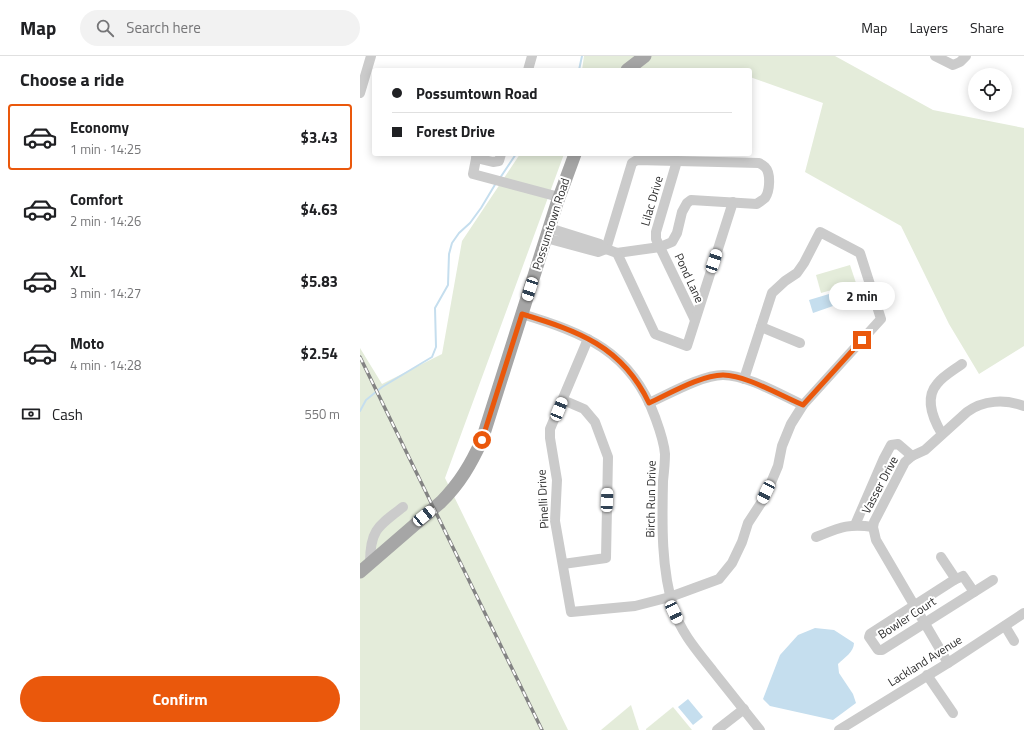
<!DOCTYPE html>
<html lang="en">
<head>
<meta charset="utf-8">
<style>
  :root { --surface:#fff; --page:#f2f2f2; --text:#202124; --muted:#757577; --line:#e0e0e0; --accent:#ea580c }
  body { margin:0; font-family:"Titillium Web",sans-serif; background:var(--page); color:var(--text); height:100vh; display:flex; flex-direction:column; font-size:15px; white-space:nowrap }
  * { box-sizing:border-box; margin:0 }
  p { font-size:13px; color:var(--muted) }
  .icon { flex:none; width:22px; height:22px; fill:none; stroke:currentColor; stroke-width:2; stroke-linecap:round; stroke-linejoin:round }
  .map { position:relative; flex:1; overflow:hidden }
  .side { display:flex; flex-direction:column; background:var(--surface); width:360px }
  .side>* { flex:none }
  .hud { position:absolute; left:12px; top:12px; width:380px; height:88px; border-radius:4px; box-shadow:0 2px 10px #0003; display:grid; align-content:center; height:88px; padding:0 20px; background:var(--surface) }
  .tools { position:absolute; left:608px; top:12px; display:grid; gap:8px }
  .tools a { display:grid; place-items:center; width:44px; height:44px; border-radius:50%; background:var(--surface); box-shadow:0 2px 10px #0003; font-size:20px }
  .end { position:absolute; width:18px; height:18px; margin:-9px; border:5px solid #ea580c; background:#fff; box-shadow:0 0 0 2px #fff }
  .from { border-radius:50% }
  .bubble { position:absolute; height:28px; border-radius:14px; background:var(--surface); box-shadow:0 2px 10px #0003; font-size:13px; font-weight:700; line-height:28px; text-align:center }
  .car { position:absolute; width:12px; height:24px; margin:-12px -6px; border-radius:5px; box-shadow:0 0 3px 1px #0007; background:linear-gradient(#fff 24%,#345 0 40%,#fff 0 76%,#345 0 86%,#fff 0) }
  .hud b { display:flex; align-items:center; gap:14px; height:38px; font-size:15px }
  .hud b+b { border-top:1px solid var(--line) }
  .hud i { width:10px; height:10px; background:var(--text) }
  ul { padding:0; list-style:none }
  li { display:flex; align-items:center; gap:12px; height:66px; margin:0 8px 6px; padding:0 12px; border:2px solid transparent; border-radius:4px }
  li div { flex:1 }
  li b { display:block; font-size:15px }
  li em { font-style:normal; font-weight:700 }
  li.current { border-color:var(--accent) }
  li>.icon { width:36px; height:36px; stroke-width:1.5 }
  h2 { padding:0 20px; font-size:18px; line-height:48px }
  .pay { display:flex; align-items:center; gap:10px; height:44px; padding:0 20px; font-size:15px }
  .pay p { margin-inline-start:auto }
  .action { display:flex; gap:8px; margin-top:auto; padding:8px 20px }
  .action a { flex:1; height:46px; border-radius:24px; background:var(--accent); color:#fff; font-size:16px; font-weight:700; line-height:46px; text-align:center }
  header { display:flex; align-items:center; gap:24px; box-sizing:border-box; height:56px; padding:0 20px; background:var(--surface); border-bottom:1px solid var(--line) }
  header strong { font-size:19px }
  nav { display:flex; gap:22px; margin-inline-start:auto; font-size:14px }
  .search { width:280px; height:36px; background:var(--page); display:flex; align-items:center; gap:10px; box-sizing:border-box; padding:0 14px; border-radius:22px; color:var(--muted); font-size:15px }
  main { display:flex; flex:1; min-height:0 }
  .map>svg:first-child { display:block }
  .green { fill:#e4ecda }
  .water { fill:#c5deee }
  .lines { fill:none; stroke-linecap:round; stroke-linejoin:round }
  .stream { stroke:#c5deee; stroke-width:2 }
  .minor { stroke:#cbcbcb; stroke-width:10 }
  .major { stroke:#a6a6a6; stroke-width:13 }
  .rail-casing { stroke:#838383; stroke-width:3.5 }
  .rail { stroke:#fff; stroke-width:2; stroke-dasharray:6; stroke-linecap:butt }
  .route { stroke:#ea580c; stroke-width:5 }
  .labels { text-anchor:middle; stroke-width:4; stroke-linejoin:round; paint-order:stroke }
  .street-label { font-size:12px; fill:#2e2e2e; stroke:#fff }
</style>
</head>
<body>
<header>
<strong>Map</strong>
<div class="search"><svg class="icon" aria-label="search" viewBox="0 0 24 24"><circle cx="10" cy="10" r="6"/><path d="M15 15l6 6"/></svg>Search here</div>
<nav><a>Map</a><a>Layers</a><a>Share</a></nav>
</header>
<main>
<section class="side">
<h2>Choose a ride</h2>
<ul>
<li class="current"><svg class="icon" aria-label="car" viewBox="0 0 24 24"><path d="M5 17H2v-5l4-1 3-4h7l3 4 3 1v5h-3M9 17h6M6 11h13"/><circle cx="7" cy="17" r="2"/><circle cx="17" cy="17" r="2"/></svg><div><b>Economy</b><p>1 min · 14:25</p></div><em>$3.43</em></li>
<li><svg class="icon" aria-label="car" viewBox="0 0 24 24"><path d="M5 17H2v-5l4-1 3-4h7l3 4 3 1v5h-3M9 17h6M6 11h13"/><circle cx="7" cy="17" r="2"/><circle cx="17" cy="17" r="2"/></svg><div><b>Comfort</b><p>2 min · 14:26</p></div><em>$4.63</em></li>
<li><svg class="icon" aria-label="car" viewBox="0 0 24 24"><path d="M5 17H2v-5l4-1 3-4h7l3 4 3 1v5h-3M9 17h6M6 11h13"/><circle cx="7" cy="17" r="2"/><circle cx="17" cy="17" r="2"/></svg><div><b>XL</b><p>3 min · 14:27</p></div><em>$5.83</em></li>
<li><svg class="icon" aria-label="car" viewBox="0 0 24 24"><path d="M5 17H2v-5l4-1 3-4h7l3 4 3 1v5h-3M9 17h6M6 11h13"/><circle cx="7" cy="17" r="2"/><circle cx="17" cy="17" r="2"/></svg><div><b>Moto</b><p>4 min · 14:28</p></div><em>$2.54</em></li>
</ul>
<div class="pay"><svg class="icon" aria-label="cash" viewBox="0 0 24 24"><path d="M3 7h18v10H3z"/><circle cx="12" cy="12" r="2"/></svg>Cash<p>550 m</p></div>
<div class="action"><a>Confirm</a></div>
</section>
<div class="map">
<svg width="664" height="674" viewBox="0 0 664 674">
  <rect width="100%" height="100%" fill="#fff"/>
  <g class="green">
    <path d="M 224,0 L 475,0 L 573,54 L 664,72 L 664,290 L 619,318 L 589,268 L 541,170 L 445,116 L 463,47 L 390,21 L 390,14 L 222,14 Z"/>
    <path d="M 160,98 L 204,98 L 85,422 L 208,674 L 0,674 L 0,292 L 22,328 L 82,298 L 102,185 Z"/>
    <path d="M 490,209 L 496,227 L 461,237 L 456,219 Z"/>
    <path d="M 271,649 L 279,674 L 241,674 Z"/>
    <path d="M 313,651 L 332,674 L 286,674 L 286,673 Z"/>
  </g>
  <g class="water">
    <path d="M 469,238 L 473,250 L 453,257 L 449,244 Z"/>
    <path d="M 455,572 L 474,574 L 494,587 C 494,596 484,602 478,608 L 479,617 L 493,638 L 496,647 L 473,664 L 410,650 L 403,643 L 420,599 L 438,579 Z"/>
    <path d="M 328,643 L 343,661 L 333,669 L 318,651 Z"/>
  </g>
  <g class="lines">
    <g class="stream">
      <path d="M 219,14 L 222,0"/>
      <path d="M 140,122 L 156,98"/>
      <path d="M 0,355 L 6,344 L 22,331 L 72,301 L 76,291 L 75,252 L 88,229 L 89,198 L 92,187 L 99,177 L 110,167 L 121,152 L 136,127"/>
    </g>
    <g class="minor">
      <path d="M 575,0 L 593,9 L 600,6 L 606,0"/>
      <path d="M 168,14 L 172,0"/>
      <path d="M 0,37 L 11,0"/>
      <path d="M 117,98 L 113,118 L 199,141"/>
      <path d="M 116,102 L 133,106 L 139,105 L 141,98"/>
      <path d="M 277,104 L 399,107 C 401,108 403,109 405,111 C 411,117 410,135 405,142 C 403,144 399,146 397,148 L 331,144 L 327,147 L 322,156 L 317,177 L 312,186 L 300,191 L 257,197 L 246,193 L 272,107 Z"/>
      <path d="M 317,105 L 296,176 L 296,183 L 335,264"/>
      <path d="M 186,182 L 238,196 L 246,193 L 240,188 L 189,172"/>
      <path d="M 257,197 L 295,278 L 327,290 L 373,146"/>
      <path d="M 162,258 C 224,277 271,295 295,361 C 299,372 304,385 305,398 C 305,407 304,416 303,425 C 302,468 301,513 314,554 C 321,577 339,597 353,615 C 369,635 384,654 400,674"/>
      <path d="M 401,271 L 440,287"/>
      <path d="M 228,283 L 190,373 L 190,382 L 197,424 L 195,465 L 211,556 L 275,550 L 310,541 L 359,523 L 372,507 L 382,486 L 388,467 L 403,444 L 410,429 L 418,410 L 422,390 L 431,368 L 443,349 L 521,263 L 500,197 L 460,176 L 444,207 L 437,217 L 425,225 L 412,237 L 384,323"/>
      <path d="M 203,344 L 224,353 L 235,366 L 248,401 L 246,502 L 203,508"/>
      <path d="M 289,347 C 309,338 342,319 363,319 C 387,319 421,339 443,349"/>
      <path d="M 582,378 C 573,363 564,343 577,328 C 583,320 594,314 602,308"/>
      <path d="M 495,469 L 524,402 L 531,389 L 538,388 L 552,400"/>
      <path d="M 456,481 C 479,472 488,467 513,471"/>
      <path d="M 581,501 L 595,522 L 594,524 L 510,578 L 509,581 L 518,594 L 522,594 L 633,524"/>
      <path d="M 10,507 C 10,474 18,470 43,451"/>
      <path d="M 594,524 L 603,520 L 614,536"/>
      <path d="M 645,570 L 654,585"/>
      <path d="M 588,607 L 516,484 L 513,471 L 514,466 L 545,406 L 552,400 L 565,394 L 607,356 C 623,344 645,343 664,350"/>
      <path d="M 567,619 L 593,657"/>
      <path d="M 357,674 L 384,653"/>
      <path d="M 479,674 L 588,607 L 664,557"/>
    </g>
    <g class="major">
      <path d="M 267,14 L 285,0"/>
      <path d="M 0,516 L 81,446 C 100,427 111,408 122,384 L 197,147 L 215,98"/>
    </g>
    <defs>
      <path id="rail" d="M 0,301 L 182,674"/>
    </defs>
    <use href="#rail" class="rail-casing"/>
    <use href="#rail" class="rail"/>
  </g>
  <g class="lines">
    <path class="route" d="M 122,384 L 162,258 C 218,275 262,290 289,347 C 309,338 341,319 363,319 C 386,319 421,340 443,349 L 502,284"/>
  </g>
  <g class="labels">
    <g class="street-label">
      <text transform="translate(292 145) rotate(-74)" y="4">Lilac Drive</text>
      <text transform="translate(191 168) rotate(-72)" y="4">Possumtown Road</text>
      <text transform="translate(329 222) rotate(65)" y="4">Pond Lane</text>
      <text transform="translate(520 429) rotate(-62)" y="4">Vasser Drive</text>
      <text transform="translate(183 443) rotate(-93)" y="4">Pinelli Drive</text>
      <text transform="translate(291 443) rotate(-89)" y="4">Birch Run Drive</text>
      <text transform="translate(547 562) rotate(-33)" y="4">Bowler Court</text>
      <text transform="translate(565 605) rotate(-32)" y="4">Lackland Avenue</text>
    </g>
  </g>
</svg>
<div class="tools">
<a><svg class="icon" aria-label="locate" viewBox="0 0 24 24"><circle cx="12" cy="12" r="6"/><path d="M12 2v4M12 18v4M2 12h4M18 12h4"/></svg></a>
</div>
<i class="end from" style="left:122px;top:384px"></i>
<i class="end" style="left:502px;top:284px"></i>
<div class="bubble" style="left:469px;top:226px;width:66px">2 min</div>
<i class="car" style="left:354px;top:205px;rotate:18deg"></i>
<i class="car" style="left:170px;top:233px;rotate:198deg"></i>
<i class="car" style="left:199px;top:353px;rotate:22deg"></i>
<i class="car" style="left:406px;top:436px;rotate:206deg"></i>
<i class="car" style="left:247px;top:444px;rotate:2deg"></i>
<i class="car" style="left:64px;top:460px;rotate:51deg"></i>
<i class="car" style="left:314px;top:556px;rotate:155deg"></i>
<div class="hud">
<b><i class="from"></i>Possumtown Road</b>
<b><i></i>Forest Drive</b>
</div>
</div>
</main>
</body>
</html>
